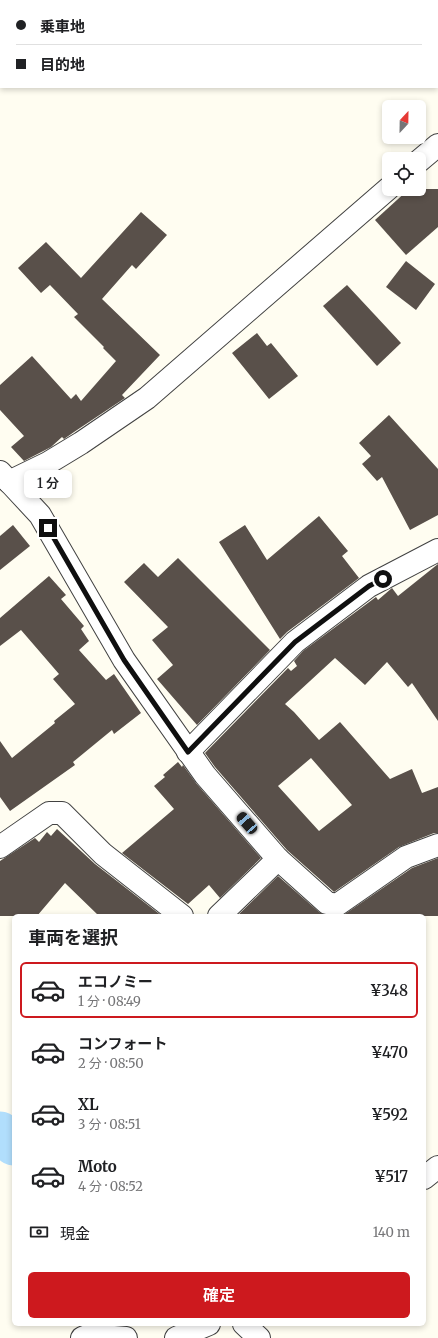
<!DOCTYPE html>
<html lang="ja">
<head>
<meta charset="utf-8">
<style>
  :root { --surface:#fff; --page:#f6f6f6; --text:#202124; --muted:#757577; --line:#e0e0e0; --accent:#cd191e }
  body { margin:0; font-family:Merriweather,"Noto Sans JP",serif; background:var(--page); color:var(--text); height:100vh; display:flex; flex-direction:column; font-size:15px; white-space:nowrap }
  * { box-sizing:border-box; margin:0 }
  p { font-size:13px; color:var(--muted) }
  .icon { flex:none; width:22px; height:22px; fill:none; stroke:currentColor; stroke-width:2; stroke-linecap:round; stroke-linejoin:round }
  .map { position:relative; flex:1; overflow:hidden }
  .drawer { position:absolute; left:12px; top:914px; width:414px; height:412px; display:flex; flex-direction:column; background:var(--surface); border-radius:6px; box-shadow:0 2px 6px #0003 }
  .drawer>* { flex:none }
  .banner { position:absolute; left:0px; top:0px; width:438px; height:88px; box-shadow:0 2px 6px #0003; display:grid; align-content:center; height:88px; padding:0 16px; background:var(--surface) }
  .needle { width:26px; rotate:22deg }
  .buttons { position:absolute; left:382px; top:100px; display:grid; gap:8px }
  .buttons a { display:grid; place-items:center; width:44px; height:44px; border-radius:6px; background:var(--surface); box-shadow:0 2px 6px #0003; font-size:20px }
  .end { position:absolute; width:18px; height:18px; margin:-9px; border:5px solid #0f0f0f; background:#fff; box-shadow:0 0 0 2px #fff }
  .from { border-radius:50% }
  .bubble { position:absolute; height:28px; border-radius:6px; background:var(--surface); box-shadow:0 2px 6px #0003; font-size:13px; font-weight:600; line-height:28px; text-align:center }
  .car { position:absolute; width:12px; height:24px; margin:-12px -6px; border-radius:5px; box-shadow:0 0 3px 1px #0007; background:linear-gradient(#222 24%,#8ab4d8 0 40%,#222 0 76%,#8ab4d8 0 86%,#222 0) }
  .banner b { display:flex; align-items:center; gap:14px; height:38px; font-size:15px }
  .banner b+b { border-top:1px solid var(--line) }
  .banner i { width:10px; height:10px; background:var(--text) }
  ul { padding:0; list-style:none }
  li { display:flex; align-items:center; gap:12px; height:56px; margin:0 8px 6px; padding:0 8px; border:2px solid transparent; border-radius:6px }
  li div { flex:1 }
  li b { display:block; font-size:15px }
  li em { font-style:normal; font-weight:600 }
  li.current { border-color:var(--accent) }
  li>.icon { width:36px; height:36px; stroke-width:1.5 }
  h2 { padding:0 16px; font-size:18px; line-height:48px }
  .pay { display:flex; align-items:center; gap:10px; height:44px; padding:0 16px; font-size:15px }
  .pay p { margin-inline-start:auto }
  .button { display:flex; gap:8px; margin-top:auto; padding:8px 16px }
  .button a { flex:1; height:46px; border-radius:6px; background:var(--accent); color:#fff; font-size:16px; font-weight:600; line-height:46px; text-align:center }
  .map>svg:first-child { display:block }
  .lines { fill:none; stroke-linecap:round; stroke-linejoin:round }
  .river { stroke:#b1defc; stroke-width:43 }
  .building { fill:#59504a; fill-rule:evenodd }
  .minor-casing { stroke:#424242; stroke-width:24 }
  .minor { stroke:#fff; stroke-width:22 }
  .route { stroke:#0f0f0f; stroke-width:5 }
</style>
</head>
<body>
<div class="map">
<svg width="438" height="1338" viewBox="0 0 438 1338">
  <rect width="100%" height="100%" fill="#fffdf1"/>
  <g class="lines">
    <path class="river" d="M 0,1133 L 14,1144"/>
  </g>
  <g class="building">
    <path d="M 409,189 L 438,189 L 438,227 L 406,255 L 375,220 Z"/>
    <path d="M 141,212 L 167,235 L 136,269 L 132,265 L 102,299 L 160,355 L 122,395 L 125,398 L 74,432 L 64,439 L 62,437 L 51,447 L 24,461 L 11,447 L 24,436 L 0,410 L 0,385 L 32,356 L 71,399 L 76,394 L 81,401 L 116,361 L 103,348 L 104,347 L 74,317 L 78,314 L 50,285 L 41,293 L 18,268 L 46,242 L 81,278 Z"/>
    <path d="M 406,261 L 435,284 L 416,310 L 386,287 Z"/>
    <path d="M 347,285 L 401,343 L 377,366 L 323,306 Z"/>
    <path d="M 257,333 L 267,346 L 271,343 L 298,376 L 269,399 L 232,353 Z"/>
    <path d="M 389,415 L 438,469 L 438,515 L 410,530 L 382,477 L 377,481 L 362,464 L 371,456 L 359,443 Z"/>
    <path d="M 319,516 L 348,551 L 342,556 L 359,578 L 287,632 L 280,639 L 219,542 L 245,525 L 267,560 Z"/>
    <path d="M 13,525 L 30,546 L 0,570 L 0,536 Z"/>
    <path d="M 178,558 L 270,650 L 197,725 L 157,679 L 173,665 L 152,640 L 168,627 L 124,582 L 144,563 L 158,577 Z"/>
    <path d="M 438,564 L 438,721 L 412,683 L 408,687 L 387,662 L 365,685 L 335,658 L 285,704 L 294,712 L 319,740 L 340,722 L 390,779 L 412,769 L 422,793 L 438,787 L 438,833 L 434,833 L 399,847 L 334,892 L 333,891 L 287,850 L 215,767 L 205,753 L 288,668 L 291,671 L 297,666 L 294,661 L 303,651 L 376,597 L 378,600 L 392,588 L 398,596 ZM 311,758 L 352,805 L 319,831 L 278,786 Z"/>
    <path d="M 49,576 L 66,595 L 61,599 L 84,626 L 81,629 L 89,641 L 79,650 L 106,680 L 114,674 L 141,713 L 114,734 L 112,730 L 73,762 L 75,765 L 10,811 L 0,797 L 0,741 L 12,758 L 55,723 L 54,721 L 75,704 L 53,679 L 59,674 L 21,630 L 0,646 L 0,618 Z"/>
    <path d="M 178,762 L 182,767 L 183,765 L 196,783 L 261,858 L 220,898 L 209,885 L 188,904 L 122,853 L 174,809 L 154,786 L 165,777 L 163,775 Z"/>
    <path d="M 57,829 L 95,864 L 162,916 L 99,916 L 65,883 L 37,916 L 0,916 L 0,861 L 35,838 L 39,842 L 47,832 L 51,836 Z"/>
    <path d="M 438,858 L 438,916 L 342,916 L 412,868 Z"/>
    <path d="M 278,876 L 319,912 L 328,916 L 237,916 Z"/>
  </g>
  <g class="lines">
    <defs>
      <g id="minor">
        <path d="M 419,161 L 438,145"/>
        <path d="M 0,472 L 40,515 L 124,660 L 205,775 L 278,859 L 219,916"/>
        <path d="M 9,482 L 48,463 L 81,443 L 147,398 L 389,188"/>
        <path d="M 188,752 L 295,642 L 369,586 L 438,550"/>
        <path d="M 0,847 L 49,813 L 62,813 L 103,854 L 182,916"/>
        <path d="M 278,859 L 327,903 L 337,905 L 406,857 L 438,845"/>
        <path d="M 424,1178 L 438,1167"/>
        <path d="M 244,1324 L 259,1338"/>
        <path d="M 82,1338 L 89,1335 L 126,1338"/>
        <path d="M 176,1338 L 209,1324"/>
      </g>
    </defs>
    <use href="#minor" class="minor-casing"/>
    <use href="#minor" class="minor"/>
  </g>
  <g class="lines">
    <path class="route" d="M 48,528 L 124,660 L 188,752 L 295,642 L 369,586 L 383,579"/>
  </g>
</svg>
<div class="buttons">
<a><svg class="needle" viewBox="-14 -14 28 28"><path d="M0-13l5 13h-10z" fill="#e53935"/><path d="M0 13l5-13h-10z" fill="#757577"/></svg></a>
<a><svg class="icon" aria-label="locate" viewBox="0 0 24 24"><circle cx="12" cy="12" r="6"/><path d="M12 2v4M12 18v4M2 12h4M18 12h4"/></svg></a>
</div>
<i class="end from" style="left:383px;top:579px"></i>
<i class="end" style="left:48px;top:528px"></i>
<div class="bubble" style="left:24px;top:470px;width:48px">1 分</div>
<i class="car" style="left:247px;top:823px;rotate:319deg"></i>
<div class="banner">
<b><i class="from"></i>乗車地</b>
<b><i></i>目的地</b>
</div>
<section class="drawer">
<h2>車両を選択</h2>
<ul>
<li class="current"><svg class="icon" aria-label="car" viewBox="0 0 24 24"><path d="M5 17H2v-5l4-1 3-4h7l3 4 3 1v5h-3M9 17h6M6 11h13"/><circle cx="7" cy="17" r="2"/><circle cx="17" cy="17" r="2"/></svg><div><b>エコノミー</b><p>1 分 · 08:49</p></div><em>¥348</em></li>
<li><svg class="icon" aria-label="car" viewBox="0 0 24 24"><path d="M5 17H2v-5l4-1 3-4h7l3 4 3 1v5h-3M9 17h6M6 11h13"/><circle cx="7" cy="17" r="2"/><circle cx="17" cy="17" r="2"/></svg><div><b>コンフォート</b><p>2 分 · 08:50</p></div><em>¥470</em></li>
<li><svg class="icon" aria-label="car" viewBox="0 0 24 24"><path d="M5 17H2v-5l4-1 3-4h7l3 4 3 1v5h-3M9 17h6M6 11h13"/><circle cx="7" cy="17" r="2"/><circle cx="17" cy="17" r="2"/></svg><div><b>XL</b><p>3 分 · 08:51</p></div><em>¥592</em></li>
<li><svg class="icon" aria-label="car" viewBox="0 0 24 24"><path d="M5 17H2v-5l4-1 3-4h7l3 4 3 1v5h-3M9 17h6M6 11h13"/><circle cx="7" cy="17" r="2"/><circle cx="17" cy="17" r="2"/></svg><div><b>Moto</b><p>4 分 · 08:52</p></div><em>¥517</em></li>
</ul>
<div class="pay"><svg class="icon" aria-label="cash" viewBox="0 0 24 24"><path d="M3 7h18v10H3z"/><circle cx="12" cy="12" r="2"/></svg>現金<p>140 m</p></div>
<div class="button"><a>確定</a></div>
</section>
</div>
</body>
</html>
